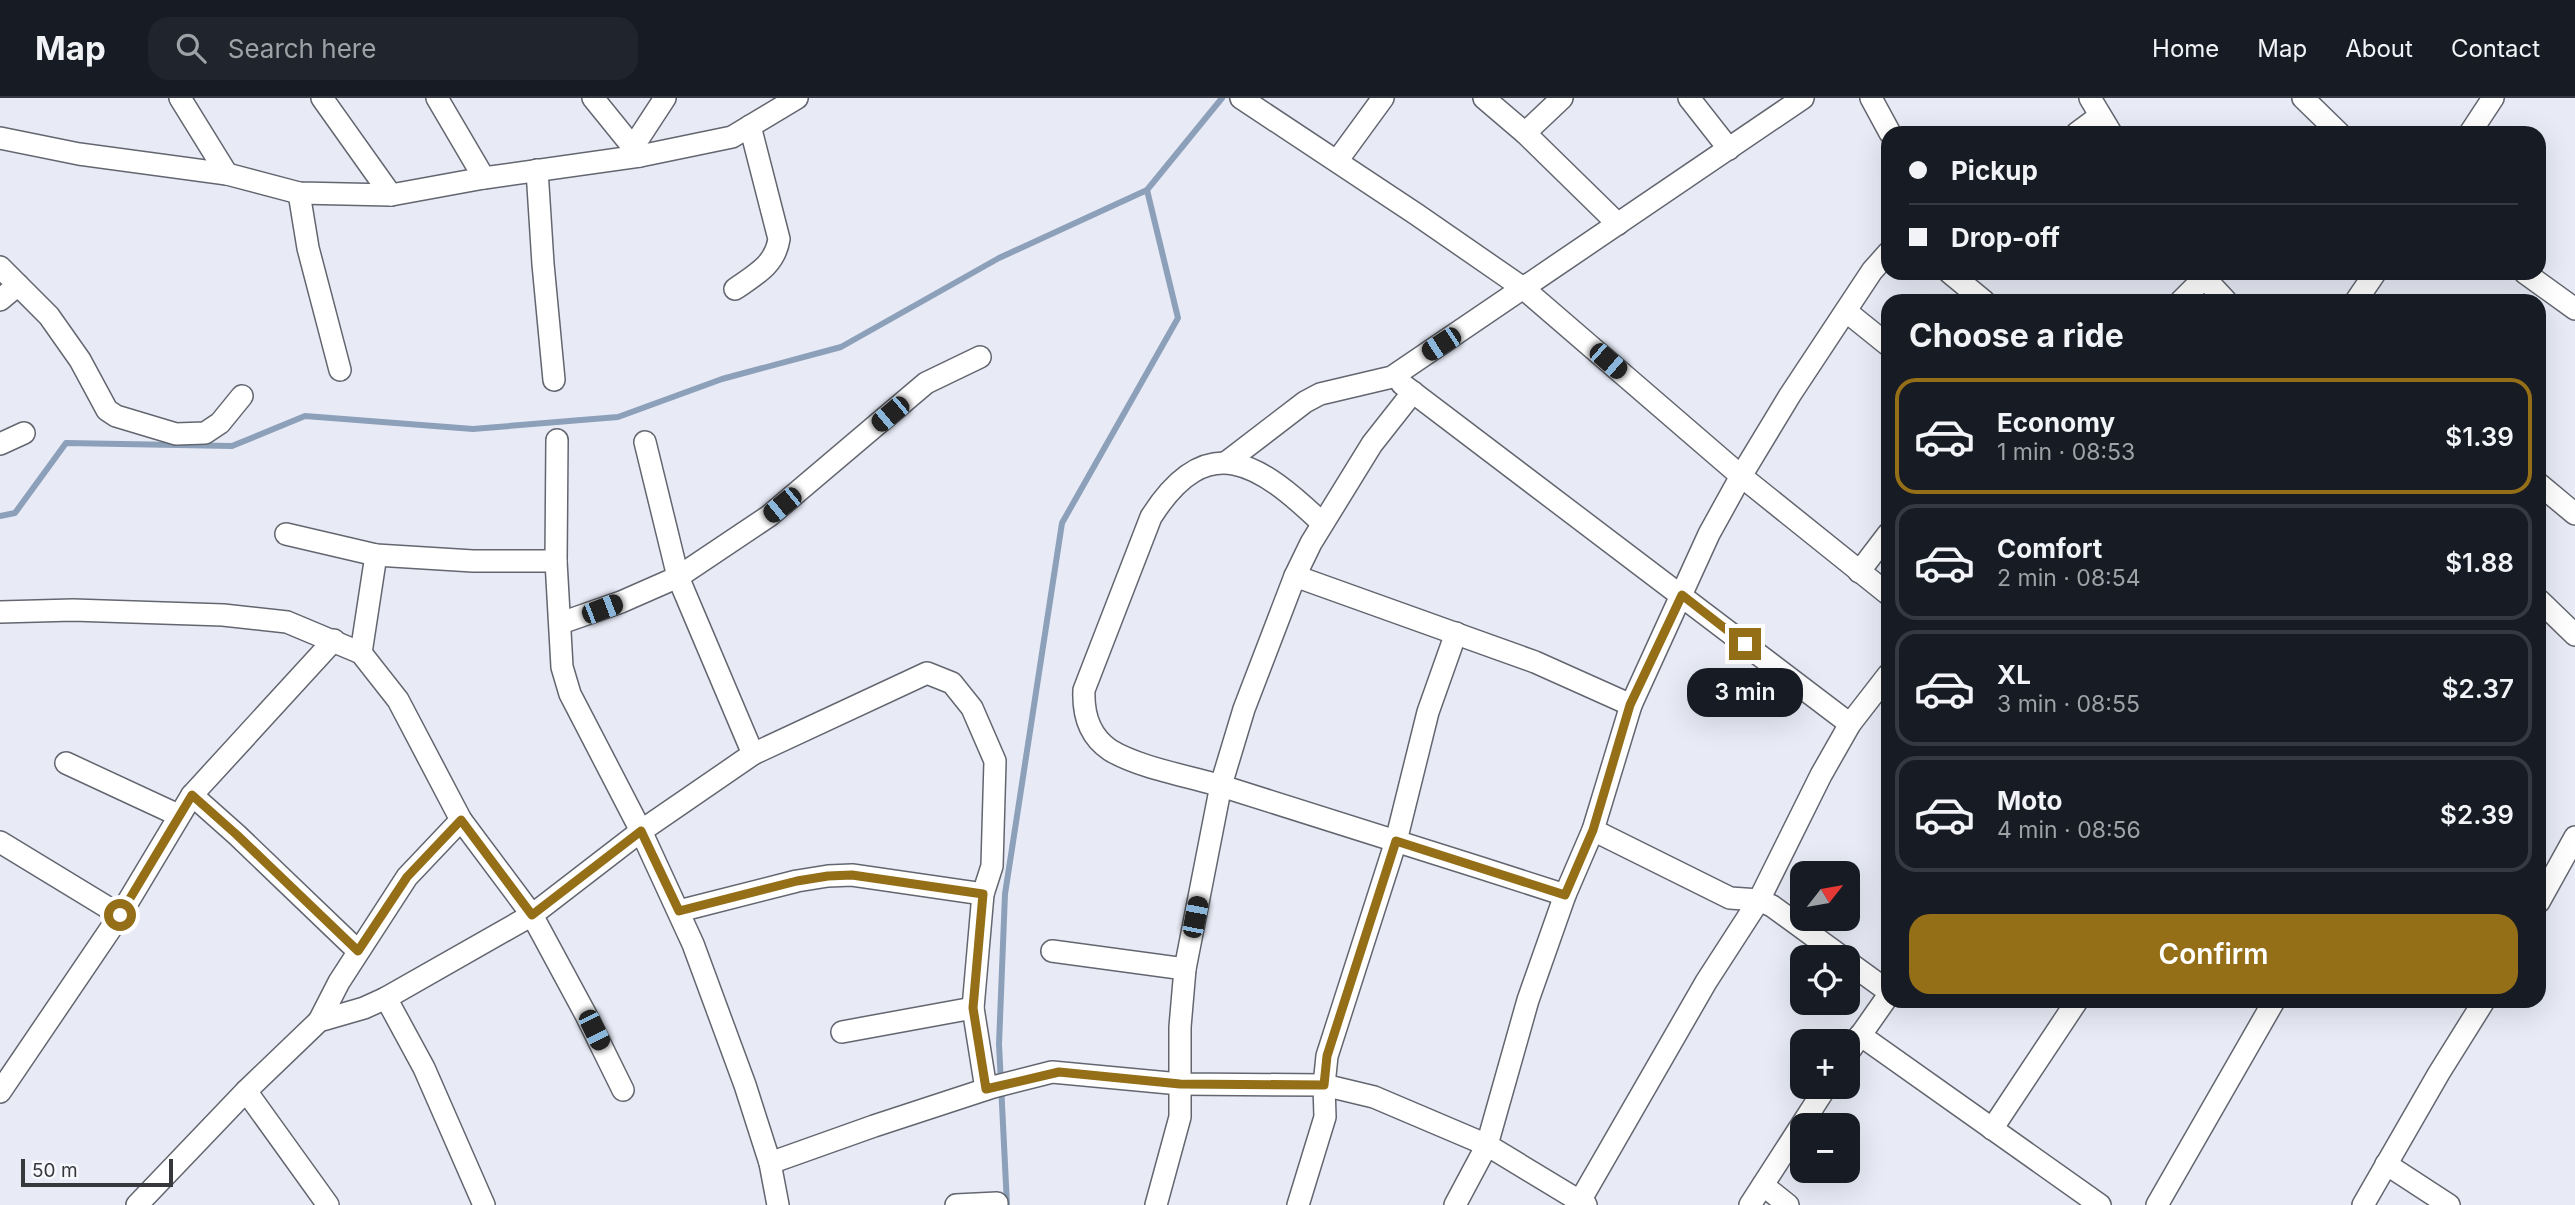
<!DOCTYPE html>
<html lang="en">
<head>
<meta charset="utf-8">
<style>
  :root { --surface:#171b24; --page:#20242c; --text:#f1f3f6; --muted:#9ea1a6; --line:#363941; --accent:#946f18 }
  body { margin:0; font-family:Inter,sans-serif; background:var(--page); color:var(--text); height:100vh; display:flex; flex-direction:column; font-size:26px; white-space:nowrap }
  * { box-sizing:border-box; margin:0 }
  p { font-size:23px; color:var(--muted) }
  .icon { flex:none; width:38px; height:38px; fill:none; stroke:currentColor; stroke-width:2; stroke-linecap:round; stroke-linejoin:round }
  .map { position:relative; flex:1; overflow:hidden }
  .panel { position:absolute; left:1881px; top:196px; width:665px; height:714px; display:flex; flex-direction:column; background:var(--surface); border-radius:21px; box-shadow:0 7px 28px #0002 }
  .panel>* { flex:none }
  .hud { position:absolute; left:1881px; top:28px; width:665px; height:154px; border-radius:21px; box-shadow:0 7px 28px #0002; display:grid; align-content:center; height:154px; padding:0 28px; background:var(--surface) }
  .needle { width:46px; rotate:59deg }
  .tools { position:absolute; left:1790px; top:763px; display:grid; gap:14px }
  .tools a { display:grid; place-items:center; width:70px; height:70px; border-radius:14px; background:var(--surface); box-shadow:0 7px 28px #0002; font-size:35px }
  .scale { position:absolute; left:21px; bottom:18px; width:152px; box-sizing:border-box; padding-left:7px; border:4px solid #37383c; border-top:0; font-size:19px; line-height:24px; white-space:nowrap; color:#37383c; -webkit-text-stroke:5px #f7f8fd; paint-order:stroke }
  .end { position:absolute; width:32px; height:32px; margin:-16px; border:9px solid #946f18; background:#fff; box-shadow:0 0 0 4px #fff }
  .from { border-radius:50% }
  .bubble { position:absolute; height:49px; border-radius:21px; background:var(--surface); box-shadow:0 7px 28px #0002; font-size:23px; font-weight:600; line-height:49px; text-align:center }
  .car { position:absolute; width:21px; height:42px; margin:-21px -10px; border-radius:9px; box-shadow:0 0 5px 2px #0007; background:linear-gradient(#222 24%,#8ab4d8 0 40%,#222 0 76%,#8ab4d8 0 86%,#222 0) }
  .hud b { display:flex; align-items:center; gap:24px; height:66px; font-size:26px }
  .hud b+b { border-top:2px solid var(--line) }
  .hud i { width:18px; height:18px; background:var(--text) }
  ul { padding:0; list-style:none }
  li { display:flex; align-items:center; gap:21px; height:116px; margin:0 14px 10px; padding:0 14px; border:4px solid var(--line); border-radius:21px }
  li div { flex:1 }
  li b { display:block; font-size:26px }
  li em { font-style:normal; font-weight:600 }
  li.on { border-color:var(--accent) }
  li>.icon { width:63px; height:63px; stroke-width:1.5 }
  h2 { padding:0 28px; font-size:32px; line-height:84px }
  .primary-button { display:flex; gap:14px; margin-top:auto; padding:14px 28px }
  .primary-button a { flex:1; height:80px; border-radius:21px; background:var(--accent); color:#fff; font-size:28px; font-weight:600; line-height:80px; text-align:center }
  header { display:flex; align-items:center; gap:42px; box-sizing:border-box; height:98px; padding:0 35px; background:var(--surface); border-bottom:2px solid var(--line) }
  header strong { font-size:33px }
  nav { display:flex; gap:38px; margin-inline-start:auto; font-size:24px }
  .search { width:490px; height:63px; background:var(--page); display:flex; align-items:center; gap:18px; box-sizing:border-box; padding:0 24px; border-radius:21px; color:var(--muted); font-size:26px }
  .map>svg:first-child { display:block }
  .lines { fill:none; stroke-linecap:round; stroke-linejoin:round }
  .stream { stroke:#8da0ba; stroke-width:6 }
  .minor-casing { stroke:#63666f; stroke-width:24 }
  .minor { stroke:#fff; stroke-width:21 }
  .route { stroke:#946f18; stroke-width:9 }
</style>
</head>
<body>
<header>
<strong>Map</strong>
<div class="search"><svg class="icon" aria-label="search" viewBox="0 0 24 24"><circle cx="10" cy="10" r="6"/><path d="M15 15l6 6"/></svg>Search here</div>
<nav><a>Home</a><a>Map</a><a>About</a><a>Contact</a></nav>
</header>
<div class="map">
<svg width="2575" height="1107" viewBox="0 0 2575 1107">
  <rect width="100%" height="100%" fill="#e8ebf6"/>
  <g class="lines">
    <g class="stream">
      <path d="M 0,418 L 15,415 L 66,345 L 232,348 L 305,318 L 473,331 L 618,319 L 722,281 L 841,249 L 999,160 L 1147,92"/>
      <path d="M 1007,1107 L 999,946 L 1005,796 L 1062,425 L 1178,220 L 1147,92 L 1222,0"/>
    </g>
    <defs>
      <g id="minor">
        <path d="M 180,0 L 227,76"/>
        <path d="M 322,0 L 391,97"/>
        <path d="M 437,0 L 484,80"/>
        <path d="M 593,0 L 640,58"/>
        <path d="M 1241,0 L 1416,116 L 1523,190 L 1741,378 L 1888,496"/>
        <path d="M 1484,0 L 1525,35 L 1618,126"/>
        <path d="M 1689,0 L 1729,51"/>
        <path d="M 1871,0 L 1890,35"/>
        <path d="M 2090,0 L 2111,35"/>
        <path d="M 2303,0 L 2339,35"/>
        <path d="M 1525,35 L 1562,0"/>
        <path d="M 2077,35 L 2100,18"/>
        <path d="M 2470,35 L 2493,0"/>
        <path d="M 0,40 L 79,56 L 227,76 L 299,95 L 391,97 L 484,80 L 640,58 L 732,39 L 797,0"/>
        <path d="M 633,49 L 665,0"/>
        <path d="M 1337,63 L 1383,0"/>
        <path d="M 537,72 L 543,166 L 554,282"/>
        <path d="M 299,95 L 308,150 L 340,272"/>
        <path d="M 0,169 L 49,218 L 80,262 L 107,312 L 116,318 L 176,336 L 205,335 L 220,325 L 242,298"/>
        <path d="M 1950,175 L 1984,203"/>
        <path d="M 2200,175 L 2226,203"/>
        <path d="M 2525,175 L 2575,211"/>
        <path d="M 735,191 C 755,177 775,167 779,141 L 750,28"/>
        <path d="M 0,202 L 18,187"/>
        <path d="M 2181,203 L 2204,180"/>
        <path d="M 2356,203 L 2375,175"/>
        <path d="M 1847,214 L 1888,247"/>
        <path d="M 1402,286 L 1850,626"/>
        <path d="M 557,342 L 556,463 L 562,569 L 570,596 L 641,733 L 693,846 L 745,987 L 770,1065 L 778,1107"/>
        <path d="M 645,344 L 678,479 L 753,656"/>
        <path d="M 0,346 L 24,335"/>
        <path d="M 1228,363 L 1305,304 L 1320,296 L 1392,279 L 1803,0"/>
        <path d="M 2539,386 L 2575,416"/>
        <path d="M 1322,425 C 1260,366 1208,329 1151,419 L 1084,592 C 1083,615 1089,638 1110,652 C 1141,671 1195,679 1231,691 C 1343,726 1454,761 1565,797"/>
        <path d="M 286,436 L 376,457 L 473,463 L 556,463"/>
        <path d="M 1859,474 L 1888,436"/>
        <path d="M 1295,478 L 1535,564 L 1631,607"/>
        <path d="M 2539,502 L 2575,537"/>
        <path d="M 0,514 L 73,512 L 223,517 L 287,524 L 361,555 L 398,602 L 461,722 L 532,817 L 586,917 L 623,992"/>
        <path d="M 561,525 L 621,504 L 678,479 L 769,418 L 926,285 L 980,259"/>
        <path d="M 361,555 L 376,457"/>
        <path d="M 66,665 L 178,717"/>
        <path d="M 192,697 L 237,737 L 358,853"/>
        <path d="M 1593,732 L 1730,800 L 1759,802 L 1772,808 L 1842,859"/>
        <path d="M 0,744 L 120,817"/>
        <path d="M 2539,804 L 2575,739"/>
        <path d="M 679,813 L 797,783 L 828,778 L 852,777 L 983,796"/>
        <path d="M 1052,853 L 1185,871"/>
        <path d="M 1848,864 L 1888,893"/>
        <path d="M 386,900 L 424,970 L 484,1107"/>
        <path d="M 319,923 L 339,884 L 407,779 L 461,722"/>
        <path d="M 842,934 L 973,910"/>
        <path d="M 1860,937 L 2100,1107"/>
        <path d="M 1848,955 L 1888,898"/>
        <path d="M 246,993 L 328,1107"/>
        <path d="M 0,994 L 120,817 L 192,697 L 334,542"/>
        <path d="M 1992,1031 L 2077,903"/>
        <path d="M 770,1065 L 874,1028 L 993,989 L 1052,974 L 1180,986 L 1324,987 L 1374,999 L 1487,1047 L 1586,1107"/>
        <path d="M 2386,1066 L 2449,1107"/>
        <path d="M 1763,1087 L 1788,1107"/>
        <path d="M 1580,1103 L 1706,884 L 1759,802 L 1821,677 L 1850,626 L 1888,577"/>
        <path d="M 137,1107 L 246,993 L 319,923 L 364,910 L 386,900 L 532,817 L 641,733 L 753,656 L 927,575 L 952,585 L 972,610 L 995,663 L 992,768 L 983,796 L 973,910 L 986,991"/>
        <path d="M 956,1107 L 997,1105"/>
        <path d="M 1156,1107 L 1180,1019 L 1180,929 L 1185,871 L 1221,687 L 1244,611 L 1295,478 L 1311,445 L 1372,346 L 1413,294"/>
        <path d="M 1298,1107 L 1325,1019 L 1324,987 L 1327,958 L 1396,743 L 1428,614 L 1456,535"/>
        <path d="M 1455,1107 L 1487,1047 L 1528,902 L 1565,797 L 1593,732 L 1631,607 L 1709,436 L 1741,378 L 1790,297 L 1872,173 L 1888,155"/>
        <path d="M 1750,1107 L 1826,989"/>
        <path d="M 2157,1107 L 2274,903"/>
        <path d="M 2363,1107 L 2439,975 L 2484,903"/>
      </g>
    </defs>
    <use href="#minor" class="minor-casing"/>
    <use href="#minor" class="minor"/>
  </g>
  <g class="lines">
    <path class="route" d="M 120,817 L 192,697 L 237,737 L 358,853 L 407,779 L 461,722 L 532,817 L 641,733 L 679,813 L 797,783 L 828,778 L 852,777 L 983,796 L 973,910 L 986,991 L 1059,974 L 1180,986 L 1324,987 L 1327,958 L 1396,743 L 1565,797 L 1593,732 L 1630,607 L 1682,497 L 1745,546"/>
  </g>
</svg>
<div class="tools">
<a><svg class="needle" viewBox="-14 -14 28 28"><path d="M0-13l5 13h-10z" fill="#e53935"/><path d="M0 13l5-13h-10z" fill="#9ea1a6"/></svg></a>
<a><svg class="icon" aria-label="locate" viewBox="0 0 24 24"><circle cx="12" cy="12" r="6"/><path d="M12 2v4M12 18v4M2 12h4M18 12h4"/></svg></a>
<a>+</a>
<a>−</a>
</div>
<div class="scale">50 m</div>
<i class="end from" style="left:120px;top:817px"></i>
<i class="end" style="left:1745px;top:546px"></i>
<div class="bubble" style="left:1687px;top:570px;width:116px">3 min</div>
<i class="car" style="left:1441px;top:246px;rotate:237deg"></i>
<i class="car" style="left:1608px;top:263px;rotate:131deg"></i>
<i class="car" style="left:890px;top:316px;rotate:230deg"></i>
<i class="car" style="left:782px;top:407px;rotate:231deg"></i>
<i class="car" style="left:602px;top:511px;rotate:69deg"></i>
<i class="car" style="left:1195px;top:819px;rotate:11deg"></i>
<i class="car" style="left:594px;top:932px;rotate:154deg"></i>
<div class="hud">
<b><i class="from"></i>Pickup</b>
<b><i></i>Drop-off</b>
</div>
<section class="panel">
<h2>Choose a ride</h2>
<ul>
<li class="on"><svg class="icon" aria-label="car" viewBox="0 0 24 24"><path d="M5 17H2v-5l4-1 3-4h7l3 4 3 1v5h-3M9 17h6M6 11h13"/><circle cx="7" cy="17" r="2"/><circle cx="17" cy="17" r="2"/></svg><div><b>Economy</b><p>1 min · 08:53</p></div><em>$1.39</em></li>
<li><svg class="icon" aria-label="car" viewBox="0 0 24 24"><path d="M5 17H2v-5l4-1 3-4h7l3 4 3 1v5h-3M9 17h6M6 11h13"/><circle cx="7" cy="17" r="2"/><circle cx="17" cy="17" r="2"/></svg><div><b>Comfort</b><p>2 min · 08:54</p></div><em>$1.88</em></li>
<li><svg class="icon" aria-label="car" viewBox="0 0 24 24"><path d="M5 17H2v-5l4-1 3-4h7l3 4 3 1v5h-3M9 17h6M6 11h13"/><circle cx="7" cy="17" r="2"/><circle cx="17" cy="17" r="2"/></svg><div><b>XL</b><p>3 min · 08:55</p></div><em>$2.37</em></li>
<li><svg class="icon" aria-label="car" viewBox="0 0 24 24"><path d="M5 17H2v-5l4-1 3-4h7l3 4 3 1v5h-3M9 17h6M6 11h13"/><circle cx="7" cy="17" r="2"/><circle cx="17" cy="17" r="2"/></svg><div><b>Moto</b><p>4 min · 08:56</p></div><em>$2.39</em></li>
</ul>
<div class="primary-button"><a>Confirm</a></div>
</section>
</div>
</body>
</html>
